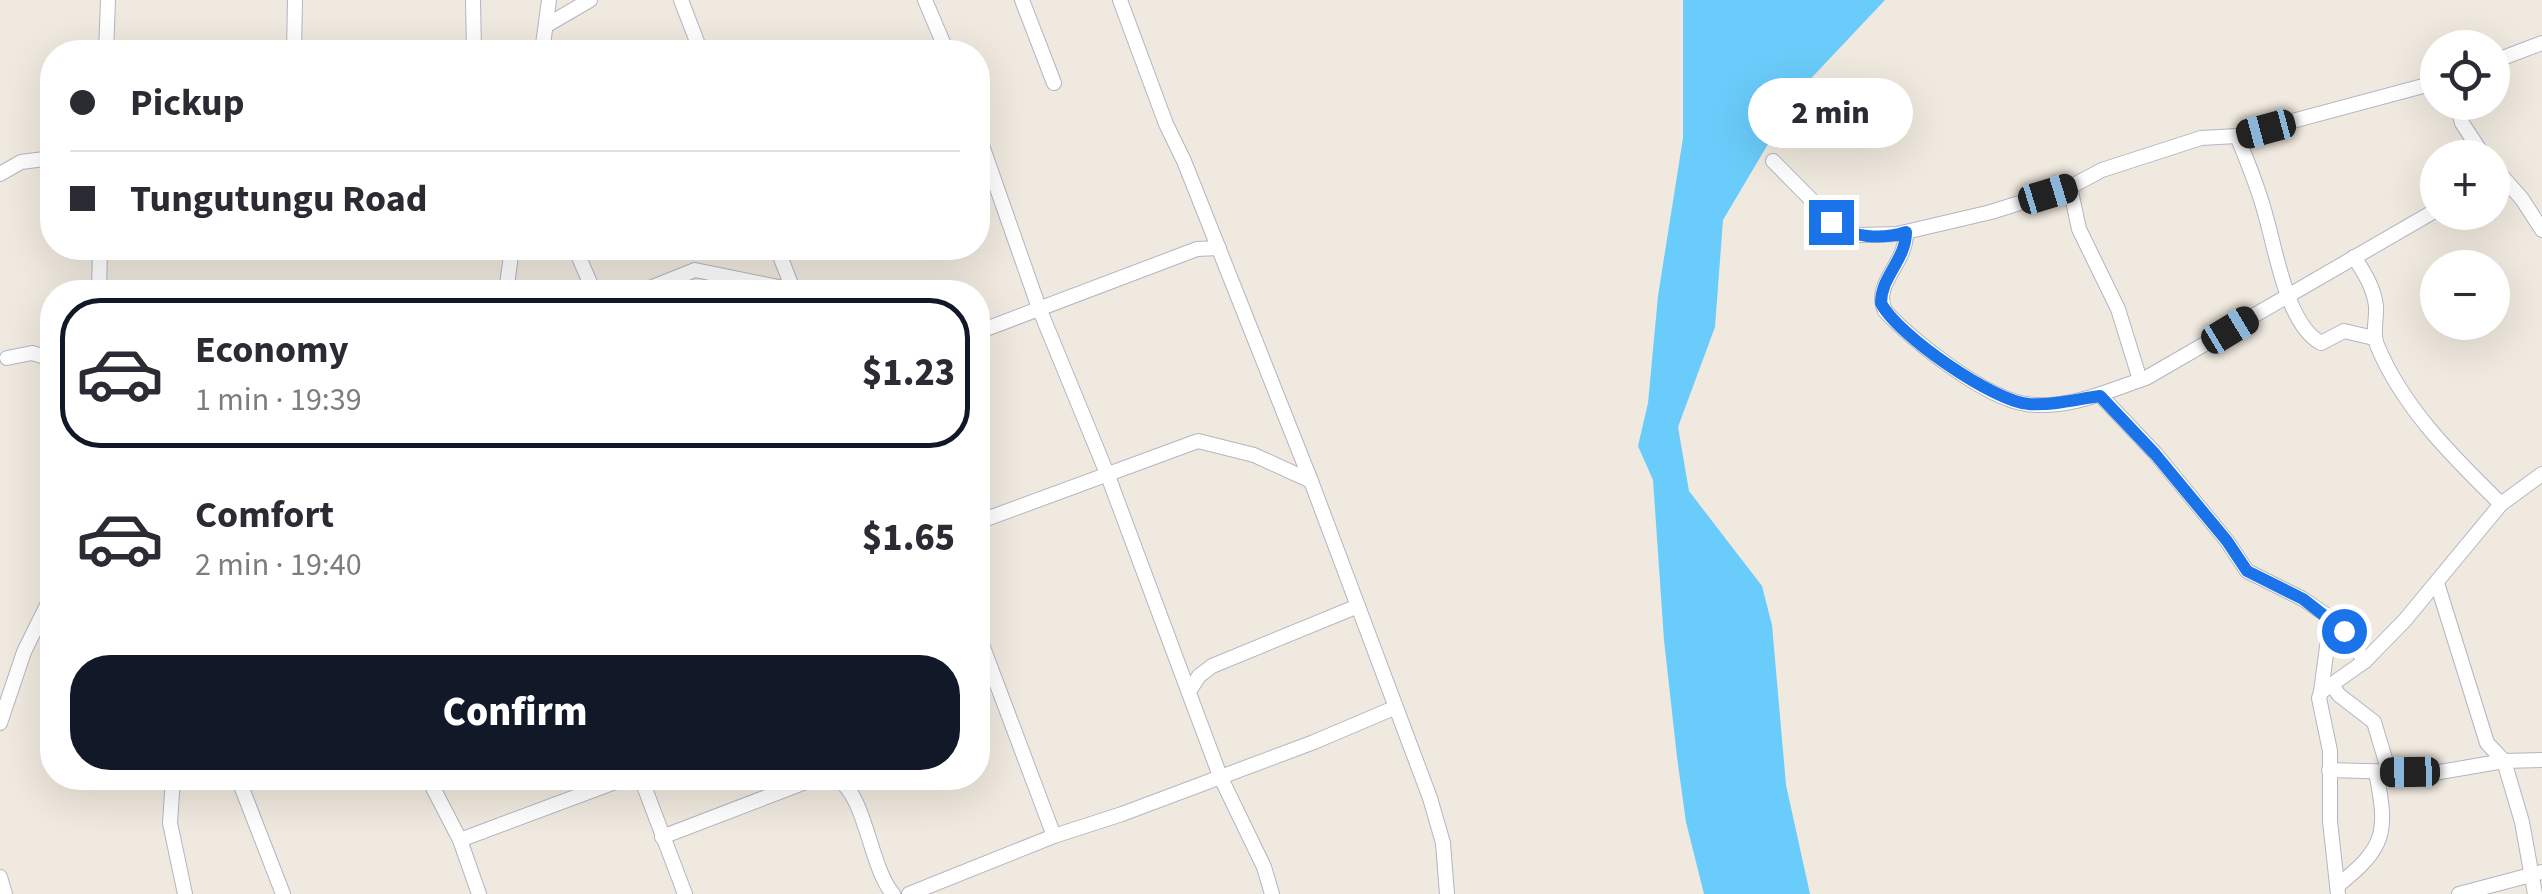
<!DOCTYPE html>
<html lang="en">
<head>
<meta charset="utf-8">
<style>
  :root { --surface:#fff; --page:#f2f2f3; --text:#2b2b33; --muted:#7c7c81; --line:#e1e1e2; --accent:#111827 }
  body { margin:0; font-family:"Source Sans 3",sans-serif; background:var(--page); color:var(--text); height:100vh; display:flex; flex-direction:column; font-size:38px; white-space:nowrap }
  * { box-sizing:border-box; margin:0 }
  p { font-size:32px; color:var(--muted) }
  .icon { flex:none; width:55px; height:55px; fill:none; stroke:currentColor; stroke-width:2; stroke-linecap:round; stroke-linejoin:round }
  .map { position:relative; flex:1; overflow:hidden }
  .details { position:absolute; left:40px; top:280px; width:950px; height:510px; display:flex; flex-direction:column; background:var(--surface); border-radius:40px; box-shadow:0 10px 40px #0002 }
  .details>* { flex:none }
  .hud { position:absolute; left:40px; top:40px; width:950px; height:220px; border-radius:40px; box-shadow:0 10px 40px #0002; display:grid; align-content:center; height:220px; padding:0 30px; background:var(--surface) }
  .tools { position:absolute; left:2420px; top:30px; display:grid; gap:20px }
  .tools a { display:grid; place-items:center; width:90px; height:90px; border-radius:50%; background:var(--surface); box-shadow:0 10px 40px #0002; font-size:50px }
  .end { position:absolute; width:45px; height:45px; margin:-22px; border:12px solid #1a73e8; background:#fff; box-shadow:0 0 0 5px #fff }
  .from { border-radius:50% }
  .bubble { position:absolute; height:70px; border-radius:35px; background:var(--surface); box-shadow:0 10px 40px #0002; font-size:32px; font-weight:800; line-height:70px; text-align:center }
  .car { position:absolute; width:30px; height:60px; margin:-30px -15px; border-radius:12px; box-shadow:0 0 8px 2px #0007; background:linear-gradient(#222 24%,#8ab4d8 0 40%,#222 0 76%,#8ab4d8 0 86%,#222 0) }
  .hud b { display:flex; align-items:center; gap:35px; height:95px; font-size:38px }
  .hud b+b { border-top:2px solid var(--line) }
  .hud i { width:25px; height:25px; background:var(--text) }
  ul { padding:18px 0 0; list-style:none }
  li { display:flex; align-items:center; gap:30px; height:150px; margin:0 20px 15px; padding:0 10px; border:5px solid transparent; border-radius:40px }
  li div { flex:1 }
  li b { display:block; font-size:38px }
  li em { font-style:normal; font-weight:800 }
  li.on { border-color:var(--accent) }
  li>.icon { width:90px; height:90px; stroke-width:1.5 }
  .button { display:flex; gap:20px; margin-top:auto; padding:20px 30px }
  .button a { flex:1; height:115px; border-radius:40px; background:var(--accent); color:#fff; font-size:40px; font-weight:800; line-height:115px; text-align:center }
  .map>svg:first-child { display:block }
  .water { fill:#6accfa }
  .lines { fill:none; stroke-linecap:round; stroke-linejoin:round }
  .minor-casing { stroke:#b3b5c2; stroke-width:16 }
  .minor { stroke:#fff; stroke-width:14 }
  .route { stroke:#1a73e8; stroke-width:12 }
</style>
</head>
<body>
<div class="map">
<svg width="2542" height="894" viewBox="0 0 2542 894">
  <rect width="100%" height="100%" fill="#f0e9df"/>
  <path class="water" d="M 1683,0 L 1885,0 L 1800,90 L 1723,220 L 1715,327 L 1678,427 L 1689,491 L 1762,586 L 1772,625 L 1786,785 L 1810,894 L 1704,894 L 1686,822 L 1677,757 L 1664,640 L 1653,480 L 1638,446 L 1648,403 L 1658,296 L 1683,138 Z"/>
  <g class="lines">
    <defs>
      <g id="minor">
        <path d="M 473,0 L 474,52"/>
        <path d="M 681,0 L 701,52"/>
        <path d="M 925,0 L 947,52"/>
        <path d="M 1022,0 L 1054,83"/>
        <path d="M 1120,0 L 1166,124 L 1184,161 L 1311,481 L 1430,798 L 1443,843 L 1447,894"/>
        <path d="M 547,25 L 590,0"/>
        <path d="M 106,52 L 108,0"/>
        <path d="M 294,52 L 295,0"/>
        <path d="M 542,52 L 549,0"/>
        <path d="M 2492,62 L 2542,43"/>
        <path d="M 2456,102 L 2462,123 L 2485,158"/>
        <path d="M 978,134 L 1039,308 L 1108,476 L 1220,776 L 1264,867 L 1272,894"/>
        <path d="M 2237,136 C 2248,163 2259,189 2266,217 C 2276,251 2287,325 2321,343 L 2344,331 L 2374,338"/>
        <path d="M 1773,161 L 1841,230 L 1860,235 L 1897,234 L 1991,212 L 2070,187 L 2102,170 L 2201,138 L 2237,136 L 2438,82"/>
        <path d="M 2492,165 L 2522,199 L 2542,230"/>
        <path d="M 0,174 L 21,162 L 52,158"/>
        <path d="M 2070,187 L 2079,229 L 2118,309 L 2140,380"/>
        <path d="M 1906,232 C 1907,264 1872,283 1885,311 C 1913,341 1985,398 2026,404 C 2067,410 2108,391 2146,378 L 2438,209"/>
        <path d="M 575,248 L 594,292"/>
        <path d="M 777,248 L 794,292"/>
        <path d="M 2354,257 C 2364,272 2374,288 2376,306 C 2377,320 2372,332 2377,345 C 2403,408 2453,457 2501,504"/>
        <path d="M 99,292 L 100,248"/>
        <path d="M 506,292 L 512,248"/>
        <path d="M 640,292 L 695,270 L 793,290"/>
        <path d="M 978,332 L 1197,249 L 1219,248"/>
        <path d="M 7,358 L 32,353 L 52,359"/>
        <path d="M 2101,396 L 2155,453 L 2227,541 L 2247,571 L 2303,599 L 2335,621 L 2365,661"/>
        <path d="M 978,522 L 1198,441 L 1254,455 L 1311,481"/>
        <path d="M 2437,583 L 2487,743 L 2504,761 L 2542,760"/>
        <path d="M 978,634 L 1054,836"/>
        <path d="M 2331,684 L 2339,695 L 2374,722 L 2389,772"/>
        <path d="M 1190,690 L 1199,676 L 1212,666 L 1358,606"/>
        <path d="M 2321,692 L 2328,639 L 2335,621"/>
        <path d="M 0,723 L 24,652 L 50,599 L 52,584"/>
        <path d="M 2329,770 L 2434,773 L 2504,761 L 2522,822 L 2535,894"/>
        <path d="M 173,778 L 170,823 L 185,894"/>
        <path d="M 238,778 L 283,894"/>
        <path d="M 428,778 L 460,840 L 479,894"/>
        <path d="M 641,778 L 685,894"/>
        <path d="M 835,778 C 866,792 869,866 893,894"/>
        <path d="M 662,837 L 816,778"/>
        <path d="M 460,840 L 626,778"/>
        <path d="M 0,877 L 5,894"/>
        <path d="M 2337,886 C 2386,847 2388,833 2376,772"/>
        <path d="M 909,894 L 1054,836 L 1122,814 L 1314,742 L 1394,708"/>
        <path d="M 2338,894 L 2330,821 L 2330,751 L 2319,698 L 2321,692 L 2365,661 L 2405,620 L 2501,504 L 2542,474"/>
        <path d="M 2459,894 L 2542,872"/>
      </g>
    </defs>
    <use href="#minor" class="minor-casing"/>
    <use href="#minor" class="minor"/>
  </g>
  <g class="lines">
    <path class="route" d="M 1831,222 C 1853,238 1881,240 1906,232 C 1906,260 1881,276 1881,303 C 1897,335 1994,402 2029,404 C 2052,406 2078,399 2100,396 L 2155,454 L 2227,541 L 2247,571 L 2303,599 L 2344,631"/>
  </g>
</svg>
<div class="tools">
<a><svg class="icon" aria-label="locate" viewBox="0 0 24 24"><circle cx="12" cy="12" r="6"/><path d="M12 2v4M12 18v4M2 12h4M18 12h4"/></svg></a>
<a>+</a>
<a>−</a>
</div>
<i class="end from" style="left:2344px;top:631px"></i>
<i class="end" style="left:1831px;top:222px"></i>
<div class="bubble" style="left:1748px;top:78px;width:165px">2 min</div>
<i class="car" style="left:2266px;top:129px;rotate:255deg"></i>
<i class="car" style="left:2048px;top:194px;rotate:73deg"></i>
<i class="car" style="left:2230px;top:330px;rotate:59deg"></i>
<i class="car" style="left:2410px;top:772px;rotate:269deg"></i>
<div class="hud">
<b><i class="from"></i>Pickup</b>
<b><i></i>Tungutungu Road</b>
</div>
<section class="details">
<ul>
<li class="on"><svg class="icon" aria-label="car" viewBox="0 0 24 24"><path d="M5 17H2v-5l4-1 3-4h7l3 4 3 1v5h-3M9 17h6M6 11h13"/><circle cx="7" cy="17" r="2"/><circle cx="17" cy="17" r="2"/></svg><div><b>Economy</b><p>1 min · 19:39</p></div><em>$1.23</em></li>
<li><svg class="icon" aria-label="car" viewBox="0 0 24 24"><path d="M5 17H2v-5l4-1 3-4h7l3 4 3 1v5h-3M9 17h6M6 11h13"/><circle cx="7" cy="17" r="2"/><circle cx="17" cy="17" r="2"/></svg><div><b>Comfort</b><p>2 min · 19:40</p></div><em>$1.65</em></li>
</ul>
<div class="button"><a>Confirm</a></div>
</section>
</div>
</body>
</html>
